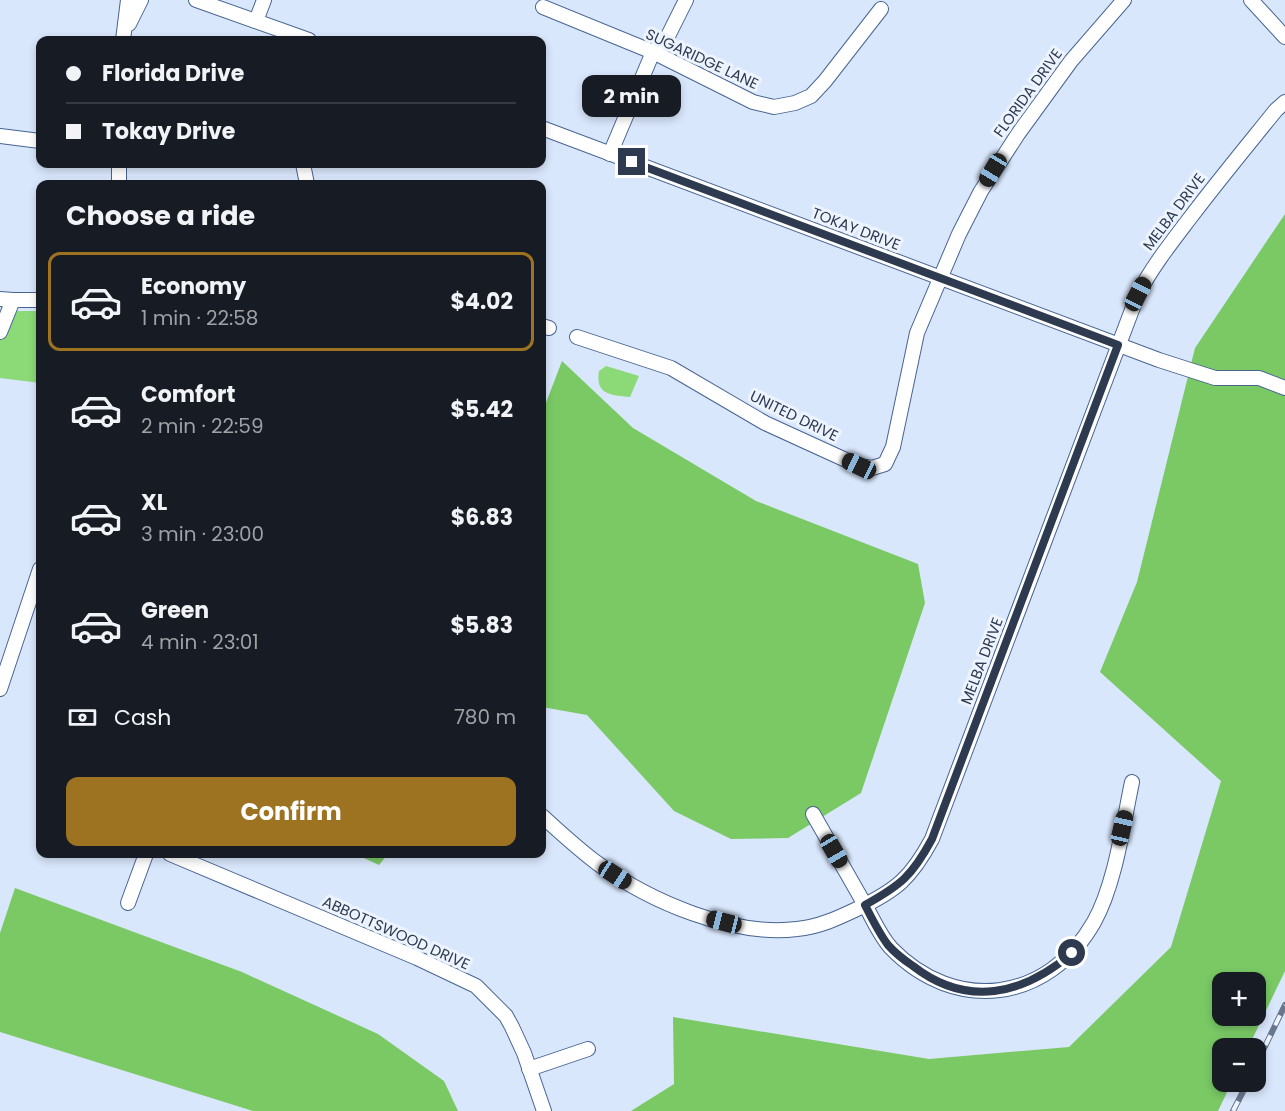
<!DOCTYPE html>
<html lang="en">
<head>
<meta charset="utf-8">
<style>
  :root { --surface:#171b24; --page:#242831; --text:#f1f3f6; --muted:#9ea1a6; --line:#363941; --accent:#9d7322 }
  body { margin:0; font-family:Poppins,sans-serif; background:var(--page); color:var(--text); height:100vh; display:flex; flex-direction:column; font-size:22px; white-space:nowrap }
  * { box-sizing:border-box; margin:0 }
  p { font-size:20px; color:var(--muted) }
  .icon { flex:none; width:33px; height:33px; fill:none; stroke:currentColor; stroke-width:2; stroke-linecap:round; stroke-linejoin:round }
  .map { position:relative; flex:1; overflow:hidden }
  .side { position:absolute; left:36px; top:180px; width:510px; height:678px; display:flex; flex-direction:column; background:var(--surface); border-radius:12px; box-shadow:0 3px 9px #0003 }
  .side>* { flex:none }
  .hud { position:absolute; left:36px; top:36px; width:510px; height:132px; border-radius:12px; box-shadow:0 3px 9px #0003; display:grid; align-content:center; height:132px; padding:0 30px; background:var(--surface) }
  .tools { position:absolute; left:1212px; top:972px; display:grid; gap:12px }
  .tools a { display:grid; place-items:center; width:54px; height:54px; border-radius:12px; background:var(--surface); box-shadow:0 3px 9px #0003; font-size:30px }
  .end { position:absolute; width:27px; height:27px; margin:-14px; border:8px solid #2d3a4f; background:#fff; box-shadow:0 0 0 3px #fff }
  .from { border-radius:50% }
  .bubble { position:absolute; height:42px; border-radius:12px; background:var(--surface); box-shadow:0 3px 9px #0003; font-size:20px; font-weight:700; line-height:42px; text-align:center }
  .car { position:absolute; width:18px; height:36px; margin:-18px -9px; border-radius:8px; box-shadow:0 0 4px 2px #0007; background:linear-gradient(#222 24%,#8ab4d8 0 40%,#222 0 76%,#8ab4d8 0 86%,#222 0) }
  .hud b { display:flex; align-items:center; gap:21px; height:57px; font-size:22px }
  .hud b+b { border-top:2px solid var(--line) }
  .hud i { width:15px; height:15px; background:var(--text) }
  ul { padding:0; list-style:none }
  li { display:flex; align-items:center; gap:18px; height:99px; margin:0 12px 9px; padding:0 18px; border:3px solid transparent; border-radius:12px }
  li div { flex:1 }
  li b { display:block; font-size:22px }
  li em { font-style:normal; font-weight:700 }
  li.selected { border-color:var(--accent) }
  li>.icon { width:54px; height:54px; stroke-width:1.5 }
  h2 { padding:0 30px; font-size:27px; line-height:72px }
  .pay { display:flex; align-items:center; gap:15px; height:66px; padding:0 30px; font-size:22px }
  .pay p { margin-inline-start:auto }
  .button { display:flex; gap:12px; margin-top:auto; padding:12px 30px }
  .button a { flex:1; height:69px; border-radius:12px; background:var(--accent); color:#fff; font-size:24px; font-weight:700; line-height:69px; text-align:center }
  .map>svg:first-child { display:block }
  .green { fill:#8bda77 }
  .forest { fill:#7ac965; fill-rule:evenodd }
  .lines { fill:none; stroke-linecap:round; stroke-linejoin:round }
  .minor-casing { stroke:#476492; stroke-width:16 }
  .minor { stroke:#fff; stroke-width:14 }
  .rail-casing { stroke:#69768b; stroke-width:6 }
  .rail { stroke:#edf4ff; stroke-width:4; stroke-dasharray:11; stroke-linecap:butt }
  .route { stroke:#2d3a4f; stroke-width:8 }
  .labels { text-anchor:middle; stroke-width:6; stroke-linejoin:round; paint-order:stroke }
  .street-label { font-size:15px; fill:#2d3a4f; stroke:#edf4ff }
</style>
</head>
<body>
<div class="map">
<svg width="1285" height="1111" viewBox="0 0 1285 1111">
  <rect width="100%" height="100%" fill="#d9e7fc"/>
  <g class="green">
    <path d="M 0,311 L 40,311 L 40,383 L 0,378 Z"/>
    <path d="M 606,366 L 639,376 L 630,397 C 611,395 595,395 599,371 Z"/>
  </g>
  <g class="forest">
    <path d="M 1285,214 L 1285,971 L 1248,1048 L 1222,1048 L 1222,1082 L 1232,1082 L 1218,1111 L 631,1111 L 674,1084 L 673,1017 L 929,1059 L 1069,1047 L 1171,947 L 1221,781 L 1100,672 L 1137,582 L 1195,348 ZM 1222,982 L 1256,982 L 1256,1016 L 1222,1016 Z"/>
    <path d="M 562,361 L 633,428 L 756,501 L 918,564 L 925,603 L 861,793 L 788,838 L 731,839 L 674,811 L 587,715 L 542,707 L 542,413 Z"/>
    <path d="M 355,854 L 388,854 L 379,865 Z"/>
    <path d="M 15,888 L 242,972 L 378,1034 L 444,1081 L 458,1111 L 253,1111 L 0,1032 L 0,933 Z"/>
  </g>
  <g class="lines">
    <defs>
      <g id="minor">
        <path d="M 196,0 L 309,40"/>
        <path d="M 1251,0 L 1285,37"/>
        <path d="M 543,7 L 653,52 L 753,102 L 774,107 L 795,103 L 811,96 L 825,81 L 881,9"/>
        <path d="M 256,21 L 264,0"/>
        <path d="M 129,24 L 141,0"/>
        <path d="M 123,40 L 128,0"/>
        <path d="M 542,128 L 1159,360 L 1215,378 L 1259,378 L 1285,388"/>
        <path d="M 0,136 L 40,141"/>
        <path d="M 610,154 L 653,52 L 667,38 L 686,0"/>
        <path d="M 303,164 L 307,184"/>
        <path d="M 119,184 L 119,164"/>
        <path d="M 0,299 L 13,300 L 40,300"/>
        <path d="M 542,326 L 549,328"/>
        <path d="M 0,332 L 13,300"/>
        <path d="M 577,337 L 671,368 L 765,423 L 859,466 L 872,468 L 885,464 L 893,447 L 917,333 L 959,234 L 981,191 L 1018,134 L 1071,61 L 1124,0"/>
        <path d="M 0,689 L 40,569"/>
        <path d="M 813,814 C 831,845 848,875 865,905 C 873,919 880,936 891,948 C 955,1014 1048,1003 1094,922 C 1115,885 1123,825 1132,782"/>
        <path d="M 542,816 C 560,832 578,849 597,863 C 649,901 732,937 797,929 C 819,927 838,918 857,909 C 897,890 911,878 932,839 L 1138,294 C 1152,267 1171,243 1190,218 C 1218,181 1247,146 1276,110 L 1285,102"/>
        <path d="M 170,854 L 417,958 L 476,986 L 506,1016 L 512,1027 L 524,1053 L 544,1111"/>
        <path d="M 128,903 L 146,854"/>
        <path d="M 529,1069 L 588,1049"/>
      </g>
    </defs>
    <use href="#minor" class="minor-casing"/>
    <use href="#minor" class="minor"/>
    <defs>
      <g id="rail">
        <path d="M 1256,1065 L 1285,1005"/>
        <path d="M 1233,1111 L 1248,1082"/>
      </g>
    </defs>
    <use href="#rail" class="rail-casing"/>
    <use href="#rail" class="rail"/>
  </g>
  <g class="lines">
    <path class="route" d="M 632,162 L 1118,345 L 932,839 C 912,876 901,885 865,905 C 872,919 879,933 888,945 C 895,953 904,960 913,966 C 967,1008 1023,995 1072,953"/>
  </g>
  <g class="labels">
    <g class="street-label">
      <text transform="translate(702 59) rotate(25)" y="5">SUGARIDGE LANE</text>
      <text transform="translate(1028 93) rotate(-54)" y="5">FLORIDA DRIVE</text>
      <text transform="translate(1174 212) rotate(-53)" y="5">MELBA DRIVE</text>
      <text transform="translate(856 229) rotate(21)" y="5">TOKAY DRIVE</text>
      <text transform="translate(794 416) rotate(26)" y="5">UNITED DRIVE</text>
      <text transform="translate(982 661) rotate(-69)" y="5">MELBA DRIVE</text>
      <text transform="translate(396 933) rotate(24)" y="5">ABBOTTSWOOD DRIVE</text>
    </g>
  </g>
</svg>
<div class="tools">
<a>+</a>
<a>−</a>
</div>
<i class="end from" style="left:1072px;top:953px"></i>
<i class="end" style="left:632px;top:162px"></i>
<div class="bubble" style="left:582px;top:75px;width:99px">2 min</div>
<i class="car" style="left:993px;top:170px;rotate:211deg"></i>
<i class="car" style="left:1138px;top:294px;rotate:27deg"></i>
<i class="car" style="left:859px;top:466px;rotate:295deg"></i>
<i class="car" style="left:1122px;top:828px;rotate:13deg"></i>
<i class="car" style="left:834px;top:851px;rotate:150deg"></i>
<i class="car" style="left:615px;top:875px;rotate:123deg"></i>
<i class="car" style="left:724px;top:922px;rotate:284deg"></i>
<div class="hud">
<b><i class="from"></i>Florida Drive</b>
<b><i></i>Tokay Drive</b>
</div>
<section class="side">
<h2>Choose a ride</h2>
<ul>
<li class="selected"><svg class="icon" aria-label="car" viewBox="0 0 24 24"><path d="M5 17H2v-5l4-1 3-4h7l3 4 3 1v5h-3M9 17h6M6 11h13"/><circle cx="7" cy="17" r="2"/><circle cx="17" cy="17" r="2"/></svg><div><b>Economy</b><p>1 min · 22:58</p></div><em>$4.02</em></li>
<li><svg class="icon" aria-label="car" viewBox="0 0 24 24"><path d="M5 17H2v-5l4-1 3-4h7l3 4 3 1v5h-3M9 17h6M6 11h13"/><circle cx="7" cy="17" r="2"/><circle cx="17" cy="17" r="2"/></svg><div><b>Comfort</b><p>2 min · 22:59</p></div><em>$5.42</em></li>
<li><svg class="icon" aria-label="car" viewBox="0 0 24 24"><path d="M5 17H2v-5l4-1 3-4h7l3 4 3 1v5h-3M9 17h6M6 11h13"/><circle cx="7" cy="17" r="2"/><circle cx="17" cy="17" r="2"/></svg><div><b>XL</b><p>3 min · 23:00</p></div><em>$6.83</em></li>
<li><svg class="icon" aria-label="car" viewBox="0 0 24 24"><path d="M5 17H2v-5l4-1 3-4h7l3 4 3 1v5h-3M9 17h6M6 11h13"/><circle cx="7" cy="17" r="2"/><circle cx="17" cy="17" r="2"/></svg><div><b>Green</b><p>4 min · 23:01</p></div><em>$5.83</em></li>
</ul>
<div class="pay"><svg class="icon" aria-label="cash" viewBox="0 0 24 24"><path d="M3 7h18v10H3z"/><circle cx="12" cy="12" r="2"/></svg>Cash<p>780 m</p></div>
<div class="button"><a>Confirm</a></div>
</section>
</div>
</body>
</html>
